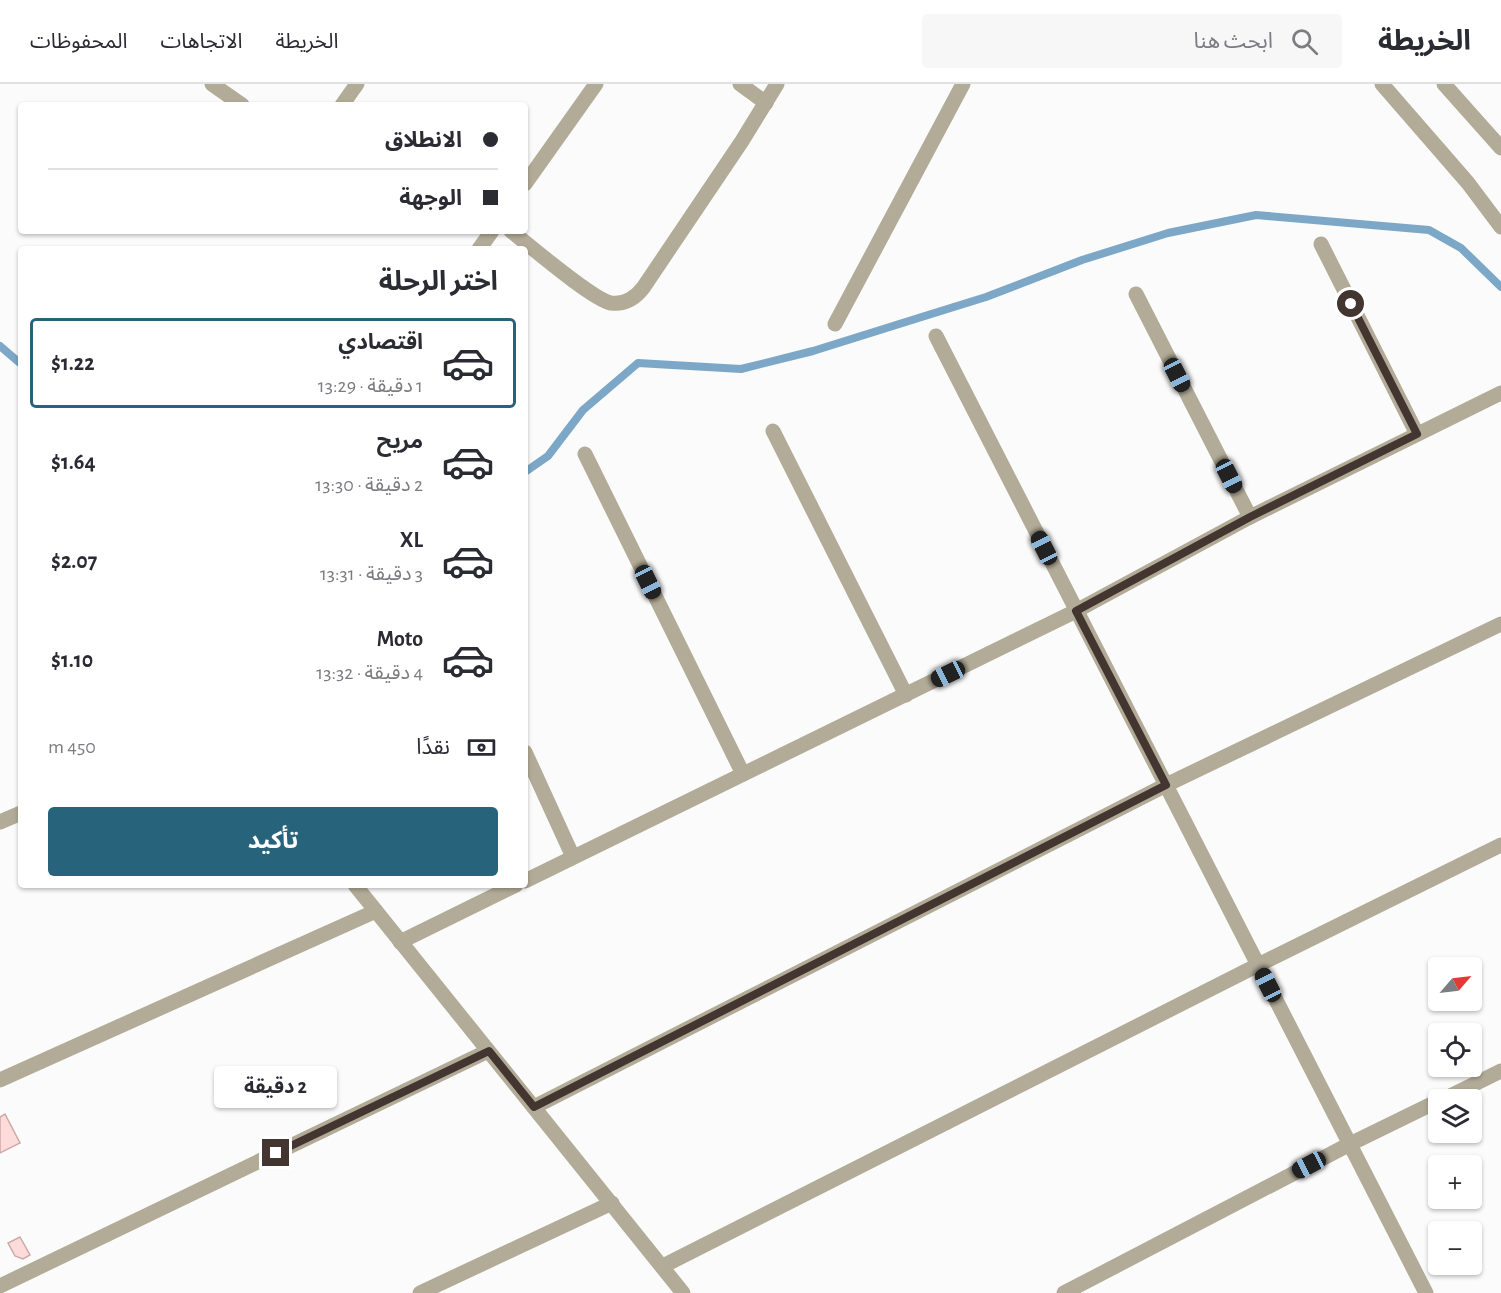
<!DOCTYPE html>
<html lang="ar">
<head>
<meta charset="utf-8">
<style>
  :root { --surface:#fff; --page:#f7f7f7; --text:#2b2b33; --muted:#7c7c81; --line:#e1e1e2; --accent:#27647b }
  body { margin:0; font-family:"Alegreya Sans","Noto Sans Arabic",sans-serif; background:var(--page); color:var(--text); direction:rtl; height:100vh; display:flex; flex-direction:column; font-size:22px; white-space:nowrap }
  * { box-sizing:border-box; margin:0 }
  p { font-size:20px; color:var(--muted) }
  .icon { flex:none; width:33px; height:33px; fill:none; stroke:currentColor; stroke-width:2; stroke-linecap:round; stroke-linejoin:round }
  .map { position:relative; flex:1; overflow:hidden; direction:ltr }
  .sheet { position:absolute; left:18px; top:162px; width:510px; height:642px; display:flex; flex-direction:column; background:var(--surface); border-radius:6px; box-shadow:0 2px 4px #0004; direction:rtl }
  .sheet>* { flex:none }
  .banner { position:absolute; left:18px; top:18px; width:510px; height:132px; border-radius:6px; box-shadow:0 2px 4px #0004; direction:rtl; display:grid; align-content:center; height:132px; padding:0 30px; background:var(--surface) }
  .needle { width:39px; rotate:62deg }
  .fabs { position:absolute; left:1428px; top:873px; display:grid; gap:12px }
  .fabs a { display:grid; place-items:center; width:54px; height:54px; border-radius:6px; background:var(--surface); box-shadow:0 2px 4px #0004; font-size:30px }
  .end { position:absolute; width:27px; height:27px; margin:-14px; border:8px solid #433530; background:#fff; box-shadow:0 0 0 3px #fff }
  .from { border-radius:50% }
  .bubble { position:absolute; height:42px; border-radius:6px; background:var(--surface); box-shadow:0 2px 4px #0004; font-size:20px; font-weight:700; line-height:42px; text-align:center; direction:rtl }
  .car { position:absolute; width:18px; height:36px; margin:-18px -9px; border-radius:8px; box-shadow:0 0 4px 2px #0007; background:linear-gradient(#222 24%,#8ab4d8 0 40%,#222 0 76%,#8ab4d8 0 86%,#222 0) }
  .banner b { display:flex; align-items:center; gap:21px; height:57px; font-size:22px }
  .banner b+b { border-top:2px solid var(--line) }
  .banner i { width:15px; height:15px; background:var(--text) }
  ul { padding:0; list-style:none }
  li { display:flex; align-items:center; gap:18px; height:90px; margin:0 12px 9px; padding:0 18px; border:3px solid transparent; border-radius:6px }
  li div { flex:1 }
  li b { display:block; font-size:22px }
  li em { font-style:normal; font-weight:700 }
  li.on { border-color:var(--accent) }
  li>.icon { width:54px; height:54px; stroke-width:1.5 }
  h2 { padding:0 30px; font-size:27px; line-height:72px }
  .pay { display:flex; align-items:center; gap:15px; height:66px; padding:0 30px; font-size:22px }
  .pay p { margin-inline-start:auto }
  .primary-button { display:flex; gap:12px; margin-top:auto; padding:12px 30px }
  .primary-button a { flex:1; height:69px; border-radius:6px; background:var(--accent); color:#fff; font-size:24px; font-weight:700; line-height:69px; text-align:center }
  header { display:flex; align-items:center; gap:36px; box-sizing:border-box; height:84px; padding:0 30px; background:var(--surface); border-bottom:2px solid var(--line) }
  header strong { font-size:28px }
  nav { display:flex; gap:33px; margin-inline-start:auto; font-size:21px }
  .search { width:420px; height:54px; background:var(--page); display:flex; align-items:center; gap:15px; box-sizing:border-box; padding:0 21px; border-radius:6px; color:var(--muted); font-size:22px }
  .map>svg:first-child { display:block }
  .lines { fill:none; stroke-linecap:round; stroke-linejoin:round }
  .stream { stroke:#7ca7c6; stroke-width:8 }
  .building { fill:#fcdcda; stroke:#cda8a6; stroke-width:1.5 }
  .minor { stroke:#b2ab97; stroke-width:15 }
  .route { stroke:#433530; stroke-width:8 }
</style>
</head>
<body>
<header>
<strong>الخريطة</strong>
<div class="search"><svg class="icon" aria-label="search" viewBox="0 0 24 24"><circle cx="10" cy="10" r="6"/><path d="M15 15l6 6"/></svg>ابحث هنا</div>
<nav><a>الخريطة</a><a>الاتجاهات</a><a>المحفوظات</a></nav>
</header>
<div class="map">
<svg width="1501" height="1209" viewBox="0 0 1501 1209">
  <rect width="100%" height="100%" fill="#fbfbfb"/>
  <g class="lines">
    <g class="stream">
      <path d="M 0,262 L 21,280"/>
      <path d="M 525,388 L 548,372 L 583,326 L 638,279 L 741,285 L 813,267 L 928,231 L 986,213 L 1082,176 L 1168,149 L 1256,131 L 1429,146 L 1461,164 L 1501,203"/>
    </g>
  </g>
  <g class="building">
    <path d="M 5,1030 L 20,1059 L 0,1069 L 0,1033 Z"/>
    <path d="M 20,1153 L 30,1171 L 23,1175 L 15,1172 L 8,1159 Z"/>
  </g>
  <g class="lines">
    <g class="minor">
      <path d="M 212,0 L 242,21"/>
      <path d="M 740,0 L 766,19"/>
      <path d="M 1382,0 L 1468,99 L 1501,143"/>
      <path d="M 1444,0 L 1501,64"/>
      <path d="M 342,21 L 357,0"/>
      <path d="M 525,100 L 596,0"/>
      <path d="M 511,147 C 529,161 593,216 611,219 C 625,221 635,214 643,204 L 742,57 L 777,0"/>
      <path d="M 1321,160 L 1417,350"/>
      <path d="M 479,165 L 492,147"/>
      <path d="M 1136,210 L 1250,433"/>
      <path d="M 835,240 L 963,0"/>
      <path d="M 936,252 L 1426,1209"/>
      <path d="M 773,347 L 906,611"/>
      <path d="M 585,370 L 743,690"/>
      <path d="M 525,668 L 573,773"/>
      <path d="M 0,738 L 21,729"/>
      <path d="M 525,797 L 1076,527 L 1250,433 L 1501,309"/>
      <path d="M 355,801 L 683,1209"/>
      <path d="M 400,858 L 516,801"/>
      <path d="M 0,996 L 376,827"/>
      <path d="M 1442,1016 L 1501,987"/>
      <path d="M 534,1023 L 1166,701 L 1501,540"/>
      <path d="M 663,1182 L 1258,881 L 1501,761"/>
      <path d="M 0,1202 L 488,967"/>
      <path d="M 420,1209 L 612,1119"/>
      <path d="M 1064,1209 L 1350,1060 L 1438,1017"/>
    </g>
  </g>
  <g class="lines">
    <path class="route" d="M 276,1069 L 489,967 L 534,1023 L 1166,701 L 1076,527 L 1250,433 L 1417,350 L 1351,220"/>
  </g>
</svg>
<div class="fabs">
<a><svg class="needle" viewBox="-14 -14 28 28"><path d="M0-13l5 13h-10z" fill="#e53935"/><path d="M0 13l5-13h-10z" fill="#7c7c81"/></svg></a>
<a><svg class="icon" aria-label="locate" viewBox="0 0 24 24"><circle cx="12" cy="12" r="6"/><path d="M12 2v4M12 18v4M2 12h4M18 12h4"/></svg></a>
<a><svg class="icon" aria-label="layers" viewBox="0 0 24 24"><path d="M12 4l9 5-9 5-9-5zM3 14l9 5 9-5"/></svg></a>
<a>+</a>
<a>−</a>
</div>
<i class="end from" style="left:1351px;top:220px"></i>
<i class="end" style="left:276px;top:1069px"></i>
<div class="bubble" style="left:214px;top:982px;width:123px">2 دقيقة</div>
<i class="car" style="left:1177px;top:291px;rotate:153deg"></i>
<i class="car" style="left:1229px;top:392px;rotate:153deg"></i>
<i class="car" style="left:1044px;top:464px;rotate:333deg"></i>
<i class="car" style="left:648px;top:498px;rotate:154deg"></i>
<i class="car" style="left:948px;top:590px;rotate:244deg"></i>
<i class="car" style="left:1268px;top:901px;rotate:333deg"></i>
<i class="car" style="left:1309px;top:1081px;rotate:242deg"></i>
<div class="banner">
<b><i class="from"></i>الانطلاق</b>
<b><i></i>الوجهة</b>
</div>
<section class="sheet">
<h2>اختر الرحلة</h2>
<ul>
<li class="on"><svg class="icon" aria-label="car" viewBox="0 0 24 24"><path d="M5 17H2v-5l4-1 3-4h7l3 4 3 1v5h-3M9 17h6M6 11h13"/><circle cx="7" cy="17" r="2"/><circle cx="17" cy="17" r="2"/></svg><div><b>اقتصادي</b><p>1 دقيقة · 13:29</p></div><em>$1.22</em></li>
<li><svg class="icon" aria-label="car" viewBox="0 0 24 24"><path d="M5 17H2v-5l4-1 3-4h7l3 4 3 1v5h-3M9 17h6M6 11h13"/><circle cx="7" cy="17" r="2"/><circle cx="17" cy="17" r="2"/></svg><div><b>مريح</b><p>2 دقيقة · 13:30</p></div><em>$1.64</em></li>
<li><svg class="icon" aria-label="car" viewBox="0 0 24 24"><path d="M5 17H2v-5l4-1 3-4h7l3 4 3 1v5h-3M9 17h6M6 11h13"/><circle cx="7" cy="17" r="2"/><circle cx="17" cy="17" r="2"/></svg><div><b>XL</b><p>3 دقيقة · 13:31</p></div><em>$2.07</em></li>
<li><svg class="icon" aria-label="car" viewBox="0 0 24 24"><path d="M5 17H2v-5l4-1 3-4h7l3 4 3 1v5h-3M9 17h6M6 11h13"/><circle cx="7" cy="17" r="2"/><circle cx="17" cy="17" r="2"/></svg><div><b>Moto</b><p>4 دقيقة · 13:32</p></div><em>$1.10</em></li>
</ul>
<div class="pay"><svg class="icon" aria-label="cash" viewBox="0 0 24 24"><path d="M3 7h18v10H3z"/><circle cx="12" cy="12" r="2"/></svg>نقدًا<p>450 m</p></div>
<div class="primary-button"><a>تأكيد</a></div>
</section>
</div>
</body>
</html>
